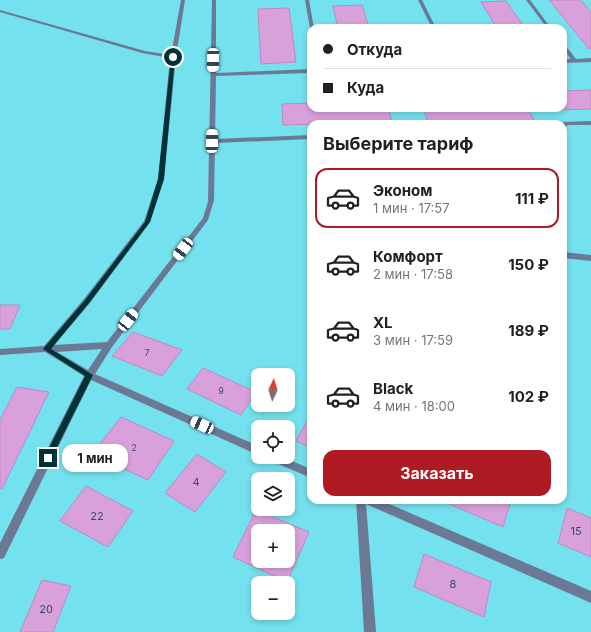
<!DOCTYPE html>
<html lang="ru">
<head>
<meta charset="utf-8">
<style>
  :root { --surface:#fff; --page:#f2f2f2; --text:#202124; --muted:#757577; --line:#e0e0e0; --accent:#ae1b22 }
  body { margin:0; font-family:Inter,sans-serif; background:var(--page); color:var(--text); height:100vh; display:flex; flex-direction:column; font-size:15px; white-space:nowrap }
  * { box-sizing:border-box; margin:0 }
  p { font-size:13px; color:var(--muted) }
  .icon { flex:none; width:22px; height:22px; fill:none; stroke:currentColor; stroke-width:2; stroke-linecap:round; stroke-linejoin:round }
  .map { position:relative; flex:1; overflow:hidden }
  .details { position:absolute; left:307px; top:120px; width:260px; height:384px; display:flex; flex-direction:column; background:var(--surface); border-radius:12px; box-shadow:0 2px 6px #0003 }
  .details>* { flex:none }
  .top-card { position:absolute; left:307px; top:24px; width:260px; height:88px; border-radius:12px; box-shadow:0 2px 6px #0003; display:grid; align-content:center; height:88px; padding:0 16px; background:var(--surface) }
  .needle { width:26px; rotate:4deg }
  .buttons { position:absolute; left:251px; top:368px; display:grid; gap:8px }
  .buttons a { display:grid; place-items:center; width:44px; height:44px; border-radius:8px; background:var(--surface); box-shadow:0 2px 6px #0003; font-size:20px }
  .end { position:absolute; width:18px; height:18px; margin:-9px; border:5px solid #003237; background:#fff; box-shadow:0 0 0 2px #fff }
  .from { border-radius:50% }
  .bubble { position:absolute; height:28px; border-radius:12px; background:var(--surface); box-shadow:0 2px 6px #0003; font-size:13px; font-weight:700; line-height:28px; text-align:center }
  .car { position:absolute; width:12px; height:24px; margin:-12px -6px; border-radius:5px; box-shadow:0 0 3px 1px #0007; background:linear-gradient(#fff 24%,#345 0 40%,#fff 0 76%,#345 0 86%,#fff 0) }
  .top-card b { display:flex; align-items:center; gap:14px; height:38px; font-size:15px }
  .top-card b+b { border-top:1px solid var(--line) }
  .top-card i { width:10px; height:10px; background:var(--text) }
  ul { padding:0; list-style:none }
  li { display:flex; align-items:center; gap:12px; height:60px; margin:0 8px 6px; padding:0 8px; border:2px solid transparent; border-radius:12px }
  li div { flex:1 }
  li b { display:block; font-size:15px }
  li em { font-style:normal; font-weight:700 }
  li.selected { border-color:var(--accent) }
  li>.icon { width:36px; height:36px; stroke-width:1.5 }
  h2 { padding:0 16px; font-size:18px; line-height:48px }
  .action { display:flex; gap:8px; margin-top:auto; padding:8px 16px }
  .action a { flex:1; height:46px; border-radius:12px; background:var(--accent); color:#fff; font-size:16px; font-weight:700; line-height:46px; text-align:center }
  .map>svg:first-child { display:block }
  .building { fill:#d9a1db; stroke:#bf88c1; fill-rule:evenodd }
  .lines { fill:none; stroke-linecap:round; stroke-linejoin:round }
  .lane { fill:#6c7995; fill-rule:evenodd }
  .street { fill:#6c7995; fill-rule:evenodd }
  .route { fill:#003237 }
  .labels { text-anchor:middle; stroke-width:4; stroke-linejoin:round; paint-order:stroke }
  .number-label { font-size:9px; fill:#364e60 }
  .near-number-label { font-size:11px; fill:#364e60 }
</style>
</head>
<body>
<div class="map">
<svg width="591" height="632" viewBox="0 0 591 632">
  <rect width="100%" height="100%" fill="#74e1ee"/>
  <g class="building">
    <path d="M 549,0 L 581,0 L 591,12 L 591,48 L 589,49 Z"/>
    <path d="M 506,1 L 525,28 L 497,28 L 481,2 Z"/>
    <path d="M 362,5 L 369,28 L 338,28 L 333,6 Z"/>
    <path d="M 289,8 L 296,62 L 261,64 L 258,9 Z"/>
    <path d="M 591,90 L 591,109 L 556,110 L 555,108 L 563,108 L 563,91 Z"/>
    <path d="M 311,103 L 311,108 L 388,108 L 392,122 L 283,125 L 282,104 Z"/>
    <path d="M 423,108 L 527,108 L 535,122 L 429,124 Z"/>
    <path d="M 0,305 L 20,305 L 10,329 L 0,329 Z"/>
    <path d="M 133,332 L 182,350 L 162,376 L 112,356 Z"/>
    <path d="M 203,368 L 256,392 L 241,415 L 187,389 Z"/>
    <path d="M 17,387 L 49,392 L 2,489 L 0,488 L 0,420 Z"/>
    <path d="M 310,416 L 311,416 L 311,448 L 296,441 Z"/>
    <path d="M 121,417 L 174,441 L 148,480 L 92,454 Z"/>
    <path d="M 197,454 L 226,472 L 195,512 L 165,493 Z"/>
    <path d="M 86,486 L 133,511 L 108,547 L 60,521 Z"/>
    <path d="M 440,500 L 511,500 L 503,527 Z"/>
    <path d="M 567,508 L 591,518 L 591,557 L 558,543 Z"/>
    <path d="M 256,510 L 309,532 L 287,582 L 233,557 ZM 258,531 L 288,531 L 288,561 L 258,561 Z"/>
    <path d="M 424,554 L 491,582 L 484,617 L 414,587 Z"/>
    <path d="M 42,580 L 71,586 L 53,632 L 20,632 Z"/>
  </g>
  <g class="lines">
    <g class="lane">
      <path d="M 212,0 L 216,0 L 216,73 L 311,69 L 311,73 L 216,76 L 215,139 L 311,135 L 311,139 L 215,143 L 214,200 L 211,202 L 208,200 Z"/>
      <path d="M 305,0 L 309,0 L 314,28 L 311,28 L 311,29 L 310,28 Z"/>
      <path d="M 418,0 L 422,0 L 436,28 L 432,28 Z"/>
      <path d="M 526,0 L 530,0 L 551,28 L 547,28 Z"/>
      <path d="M 563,44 L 565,45 L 576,59 L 591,58 L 591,62 L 563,63 L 563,59 L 571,59 L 563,49 Z"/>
      <path d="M 591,121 L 591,125 L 568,125 L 563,129 L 562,124 L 564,122 Z"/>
    </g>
    <g class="street">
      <path d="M 181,0 L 185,0 L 176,57 L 164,179 L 150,222 L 90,303 L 54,345 L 107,342 L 203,218 L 209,198 L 213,198 L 214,200 L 208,220 L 112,347 L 95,374 L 258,446 L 258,455 L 91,380 L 4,558 L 0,559 L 0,543 L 84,376 L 45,352 L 0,355 L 0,349 L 44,346 L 84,299 L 144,221 L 158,179 L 170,58 L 142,53 L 0,12 L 0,10 L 145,51 L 171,55 ZM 102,349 L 88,370 L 57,352 Z"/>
      <path d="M 563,252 L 591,255 L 591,261 L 563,258 Z"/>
      <path d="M 267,457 L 282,457 L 311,469 L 311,478 L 269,460 Z"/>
      <path d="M 356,500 L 380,500 L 591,591 L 591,603 L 366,504 L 376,632 L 364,632 Z"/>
    </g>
  </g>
  <path class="route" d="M 173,56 L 175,57 L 164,179 L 150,222 L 89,303 L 51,349 L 93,375 L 50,461 L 48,462 L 44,458 L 85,376 L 43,349 L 85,300 L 145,222 L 158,179 L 171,57 Z"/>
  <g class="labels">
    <g class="number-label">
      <text x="147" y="356">7</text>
      <text x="221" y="394">9</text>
      <text x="134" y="451">2</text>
    </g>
    <g class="near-number-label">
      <text x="196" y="486">4</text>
      <text x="97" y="520">22</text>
      <text x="576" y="535">15</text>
      <text x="453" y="588">8</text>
      <text x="46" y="613">20</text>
    </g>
  </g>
</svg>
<div class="buttons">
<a><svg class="needle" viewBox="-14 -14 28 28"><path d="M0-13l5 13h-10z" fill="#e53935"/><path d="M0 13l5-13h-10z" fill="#757577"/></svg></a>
<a><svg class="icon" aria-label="locate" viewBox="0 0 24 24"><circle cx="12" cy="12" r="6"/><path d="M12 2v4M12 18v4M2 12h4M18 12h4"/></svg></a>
<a><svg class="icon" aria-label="layers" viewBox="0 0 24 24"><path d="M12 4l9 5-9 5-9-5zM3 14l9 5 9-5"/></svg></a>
<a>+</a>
<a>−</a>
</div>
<i class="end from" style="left:173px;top:57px"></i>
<i class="end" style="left:48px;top:458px"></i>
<div class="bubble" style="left:62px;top:444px;width:66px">1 мин</div>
<i class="car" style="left:213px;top:60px;rotate:181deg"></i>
<i class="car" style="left:212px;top:141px;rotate:1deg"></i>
<i class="car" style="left:183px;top:249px;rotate:217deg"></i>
<i class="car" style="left:128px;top:320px;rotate:38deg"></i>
<i class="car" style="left:202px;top:425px;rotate:294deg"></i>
<div class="top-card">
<b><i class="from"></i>Откуда</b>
<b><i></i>Куда</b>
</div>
<section class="details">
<h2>Выберите тариф</h2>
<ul>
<li class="selected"><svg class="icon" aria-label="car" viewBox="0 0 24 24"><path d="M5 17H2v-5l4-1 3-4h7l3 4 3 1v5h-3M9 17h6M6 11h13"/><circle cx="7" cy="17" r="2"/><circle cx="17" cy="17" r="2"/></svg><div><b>Эконом</b><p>1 мин · 17:57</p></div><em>111 ₽</em></li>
<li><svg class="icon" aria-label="car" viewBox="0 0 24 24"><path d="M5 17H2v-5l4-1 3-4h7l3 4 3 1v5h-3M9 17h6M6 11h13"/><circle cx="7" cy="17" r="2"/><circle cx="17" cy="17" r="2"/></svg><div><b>Комфорт</b><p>2 мин · 17:58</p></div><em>150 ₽</em></li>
<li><svg class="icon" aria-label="car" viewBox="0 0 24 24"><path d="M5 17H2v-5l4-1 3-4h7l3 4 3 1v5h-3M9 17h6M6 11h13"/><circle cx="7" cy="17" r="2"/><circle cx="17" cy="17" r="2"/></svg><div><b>XL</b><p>3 мин · 17:59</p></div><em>189 ₽</em></li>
<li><svg class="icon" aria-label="car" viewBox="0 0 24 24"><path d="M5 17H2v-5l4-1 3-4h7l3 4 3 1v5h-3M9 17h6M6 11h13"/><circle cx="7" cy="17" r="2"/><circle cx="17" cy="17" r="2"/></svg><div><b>Black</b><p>4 мин · 18:00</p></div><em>102 ₽</em></li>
</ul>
<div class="action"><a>Заказать</a></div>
</section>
</div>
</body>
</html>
